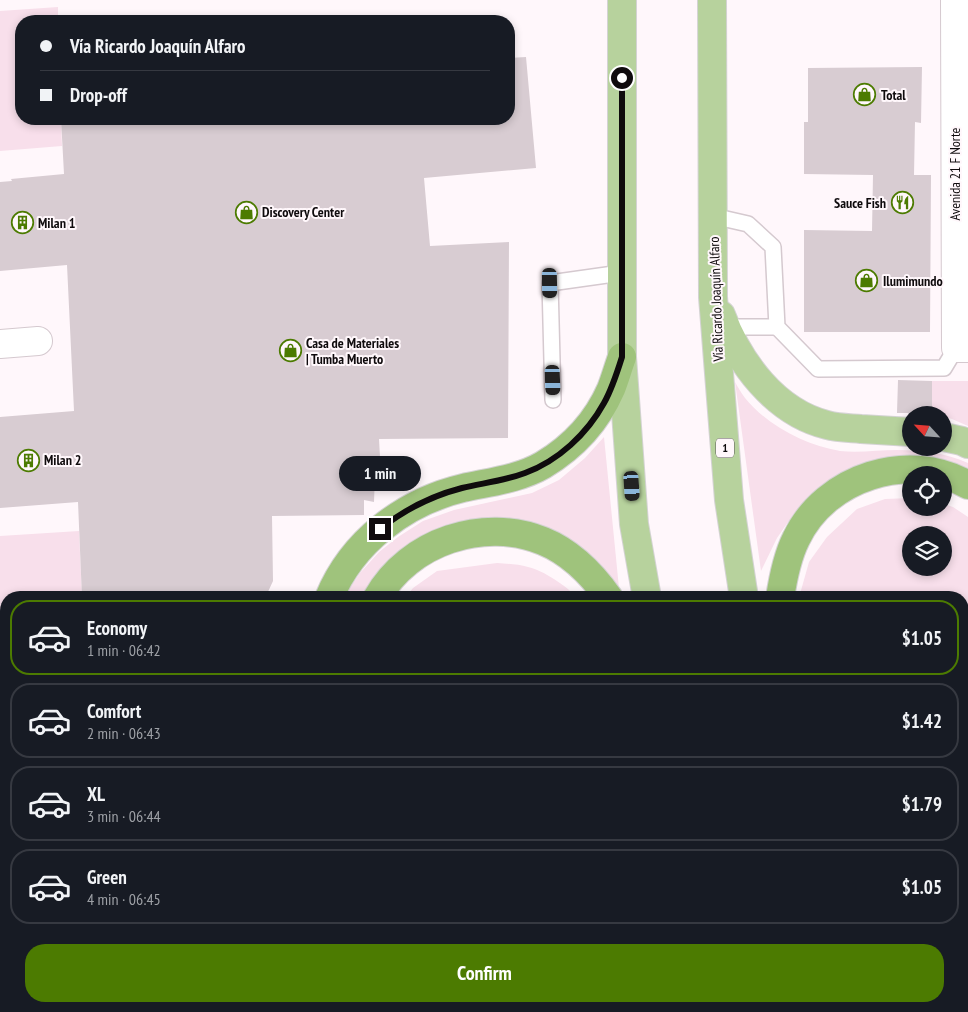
<!DOCTYPE html>
<html lang="en">
<head>
<meta charset="utf-8">
<style>
  :root { --surface:#171b24; --page:#20242c; --text:#f1f3f6; --muted:#9ea1a6; --line:#363941; --accent:#4c7b01 }
  body { margin:0; font-family:"PT Sans Narrow",sans-serif; background:var(--page); color:var(--text); height:100vh; display:flex; flex-direction:column; font-size:19px; white-space:nowrap }
  * { box-sizing:border-box; margin:0 }
  p { font-size:16px; color:var(--muted) }
  .icon { flex:none; width:28px; height:28px; fill:none; stroke:currentColor; stroke-width:2; stroke-linecap:round; stroke-linejoin:round }
  .map { position:relative; flex:1; overflow:hidden }
  .side { position:absolute; left:0px; top:591px; width:969px; height:421px; display:flex; flex-direction:column; background:var(--surface); border-radius:20px 20px 0 0; box-shadow:0 2px 8px #0003 }
  .side>* { flex:none }
  .banner { position:absolute; left:15px; top:15px; width:500px; height:110px; border-radius:20px; box-shadow:0 2px 8px #0003; display:grid; align-content:center; height:110px; padding:0 25px; background:var(--surface) }
  .needle { width:32px; rotate:296deg }
  .tools { position:absolute; left:902px; top:406px; display:grid; gap:10px }
  .tools a { display:grid; place-items:center; width:50px; height:50px; border-radius:50%; background:var(--surface); box-shadow:0 2px 8px #0003; font-size:25px }
  .end { position:absolute; width:22px; height:22px; margin:-11px; border:6px solid #0f0b0d; background:#fff; box-shadow:0 0 0 2px #fff }
  .from { border-radius:50% }
  .bubble { position:absolute; height:35px; border-radius:18px; background:var(--surface); box-shadow:0 2px 8px #0003; font-size:16px; font-weight:600; line-height:35px; text-align:center }
  .car { position:absolute; width:15px; height:30px; margin:-15px -8px; border-radius:6px; box-shadow:0 0 4px 1px #0007; background:linear-gradient(#222 24%,#8ab4d8 0 40%,#222 0 76%,#8ab4d8 0 86%,#222 0) }
  .banner b { display:flex; align-items:center; gap:18px; height:48px; font-size:19px }
  .banner b+b { border-top:1px solid var(--line) }
  .banner i { width:12px; height:12px; background:var(--text) }
  ul { padding:9px 0 0; list-style:none }
  li { display:flex; align-items:center; gap:15px; height:75px; margin:0 10px 8px; padding:0 15px; border:2px solid var(--line); border-radius:20px }
  li div { flex:1 }
  li b { display:block; font-size:19px }
  li em { font-style:normal; font-weight:600 }
  li.selected { border-color:var(--accent) }
  li>.icon { width:45px; height:45px; stroke-width:1.5 }
  .primary-button { display:flex; gap:10px; margin-top:auto; padding:10px 25px }
  .primary-button a { flex:1; height:58px; border-radius:20px; background:var(--accent); color:#fff; font-size:20px; font-weight:600; line-height:58px; text-align:center }
  .map>svg:first-child { display:block }
  .green { fill:#f8dfeb; fill-rule:evenodd }
  .building { fill:#d8ccd2 }
  .lines { fill:none; stroke-linecap:round; stroke-linejoin:round }
  .service-casing { stroke:#d5c9cf; stroke-width:18 }
  .minor-casing { stroke:#d5c9cf; stroke-width:30 }
  .secondary-casing { stroke:#d5c9cf; stroke-width:30 }
  .primary-casing { stroke:#d4d3d3; stroke-width:30 }
  .trunk-casing { stroke:#d4d3d3; stroke-width:30 }
  .service { stroke:#fff; stroke-width:15 }
  .minor { stroke:#fff; stroke-width:28 }
  .secondary { stroke:#fff; stroke-width:28 }
  .primary { stroke:#b7d29d; stroke-width:28 }
  .trunk { stroke:#9fc37c; stroke-width:28 }
  .route { stroke:#0f0b0d; stroke-width:6 }
  .labels { text-anchor:middle; stroke-width:4; stroke-linejoin:round; paint-order:stroke }
  .shield { fill:#fff7fb; stroke:#575254; stroke-width:1 }
  .shield-label { font-size:12px; font-weight:bold; fill:#0f0b0d }
  .poi-label { font-size:14px; font-weight:bold; fill:#0f0b0d; stroke:#fff7fb; text-anchor:start }
  .street-label { font-size:14px; fill:#0f0b0d; stroke:#fff7fb }
</style>
</head>
<body>
<div class="map">
<svg width="968" height="1012" viewBox="0 0 968 1012">
  <rect width="100%" height="100%" fill="#fff7fb"/>
  <g class="green">
    <path d="M 58,7 L 58,21 L 21,21 L 21,119 L 61,119 L 62,146 L 0,151 L 0,11 Z"/>
    <path d="M 932,381 L 968,381 L 968,426 L 952,419 L 944,417 L 944,415 L 932,413 Z"/>
    <path d="M 735,382 C 738,387 741,393 745,398 C 768,426 805,445 840,451 C 859,453 879,450 897,450 C 923,450 945,453 968,463 L 968,473 L 816,493 L 793,515 L 777,538 L 761,571 Z"/>
    <path d="M 604,437 L 619,588 L 614,589 L 543,530 L 387,563 L 370,582 L 361,597 L 343,598 L 360,573 L 379,552 L 398,537 L 423,521 L 454,510 L 532,493 L 559,480 L 585,458 Z"/>
    <path d="M 911,498 L 911,508 L 944,508 L 944,504 L 953,507 L 968,517 L 968,677 L 963,680 L 962,598 L 800,597 L 800,594 L 809,562 L 827,537 L 857,509 L 885,499 ZM 911,535 L 944,535 L 944,568 L 911,568 Z"/>
    <path d="M 79,531 L 82,597 L 6,598 L 6,839 L 0,840 L 0,536 Z"/>
    <path d="M 497,563 C 507,564 518,564 528,567 C 543,570 566,586 577,597 L 406,597 L 413,588 L 437,571 Z"/>
    <path d="M 963,816 L 968,817 L 968,1012 L 907,1012 L 902,1006 L 962,1006 Z"/>
    <path d="M 81,1006 L 365,1006 L 374,1012 L 29,1012 Z"/>
    <path d="M 483,1006 L 656,1006 L 653,1012 L 487,1012 Z"/>
  </g>
  <g class="building">
    <path d="M 526,57 L 536,168 L 424,178 L 430,246 L 509,242 L 508,438 L 379,439 L 381,475 L 375,475 L 374,502 L 364,500 L 364,515 L 272,516 L 273,581 L 267,594 L 155,596 L 155,598 L 82,598 L 78,502 L 0,508 L 0,417 L 74,411 L 67,265 L 0,271 L 0,182 L 12,181 L 11,179 L 64,174 L 61,119 L 509,119 L 509,58 Z"/>
    <path d="M 922,67 L 921,123 L 915,122 L 914,175 L 931,175 L 930,332 L 804,332 L 804,230 L 872,231 L 873,175 L 804,174 L 804,122 L 808,122 L 808,68 Z"/>
    <path d="M 898,380 L 932,381 L 932,413 L 897,413 Z"/>
  </g>
  <g class="lines">
    <defs>
      <g id="service">
        <path d="M 713,216 L 748,224 L 773,247 L 777,327 L 818,369 L 944,368 L 956,348"/>
        <path d="M 725,327 L 777,327"/>
        <path d="M 553,400 L 550,283 L 621,273"/>
      </g>
      <g id="minor">
        <path d="M 955,0 L 956,348 L 968,348"/>
        <path d="M 0,344 L 38,341"/>
      </g>
      <g id="secondary">
        <path d="M 962,724 L 968,723"/>
        <path d="M 962,751 L 968,749"/>
      </g>
      <g id="primary">
        <path d="M 622,0 L 622,357 L 634,524 L 647,598"/>
        <path d="M 712,0 L 713,297 L 729,500 L 744,598"/>
        <path d="M 721,315 C 739,363 775,412 827,425 C 838,428 850,428 861,429 C 878,430 895,431 911,432"/>
        <path d="M 944,437 L 962,441 L 968,444"/>
        <path d="M 736,1006 L 738,1012"/>
        <path d="M 833,1006 L 835,1012"/>
      </g>
      <g id="trunk">
        <path d="M 329,598 C 352,542 404,502 463,488 C 490,482 519,479 543,465 C 573,447 597,421 611,389 C 615,379 618,368 622,357"/>
        <path d="M 377,598 C 409,541 484,517 543,541 C 570,552 592,574 609,598"/>
        <path d="M 780,598 C 783,578 787,557 796,539 C 825,477 909,450 968,485"/>
        <path d="M 962,704 L 968,701"/>
        <path d="M 962,798 L 968,800"/>
        <path d="M 0,900 L 6,899"/>
        <path d="M 0,947 L 6,946"/>
        <path d="M 403,1006 L 409,1012"/>
        <path d="M 463,1006 L 466,1012"/>
        <path d="M 863,1006 L 869,1012"/>
        <path d="M 670,1012 L 673,1006"/>
      </g>
    </defs>
    <use href="#service" class="service-casing"/>
    <use href="#minor" class="minor-casing"/>
    <use href="#secondary" class="secondary-casing"/>
    <use href="#primary" class="primary-casing"/>
    <use href="#trunk" class="trunk-casing"/>
    <use href="#service" class="service"/>
    <use href="#minor" class="minor"/>
    <use href="#secondary" class="secondary"/>
    <use href="#primary" class="primary"/>
    <use href="#trunk" class="trunk"/>
  </g>
  <g class="lines">
    <path class="route" d="M 380,529 C 404,510 431,496 462,488 C 483,483 504,481 525,473 C 558,461 587,434 604,403 C 612,389 617,373 622,357 L 622,78"/>
  </g>
  <defs>
    <symbol id="shop-ring" viewBox="-11 -11 22 22"><circle r="9.5" fill="#fff7fb" stroke="#4c7b01" stroke-width="1.5"/><path d="M-5-2.5h2.3a2.7 3.5 0 0 1 5.4 0H5L5.5 6h-11ZM-1.5-2.5h3a1.5 2.3 0 0 0-3 0Z" fill="#4c7b01"/></symbol>
    <symbol id="restaurant-ring" viewBox="-11 -11 22 22"><circle r="9.5" fill="#fff7fb" stroke="#4c7b01" stroke-width="1.5"/><path d="M-5-6h1v4h1v-4h1v4h1v-4h1v5L-1.5 .5V6h-2V.5L-5-1ZM5-6V6H3V1.5H1.5Q1.5-4 5-6Z" fill="#4c7b01"/></symbol>
    <symbol id="building-ring" viewBox="-11 -11 22 22"><circle r="9.5" fill="#fff7fb" stroke="#4c7b01" stroke-width="1.5"/><path d="M-4-6H4V6H1V3H-1V6H-4ZM-2.5-4.3h1.7v1.8h-1.7ZM.8-4.3h1.7v1.8H.8ZM-2.5-1h1.7V.8h-1.7ZM.8-1h1.7V.8H.8Z" fill="#4c7b01"/></symbol>
  </defs>
  <g fill-rule="evenodd">
    <use href="#shop-ring" x="852" y="82" width="25" height="25"/>
    <use href="#restaurant-ring" x="890" y="190" width="25" height="25"/>
    <use href="#shop-ring" x="234" y="200" width="25" height="25"/>
    <use href="#building-ring" x="10" y="210" width="25" height="25"/>
    <use href="#shop-ring" x="854" y="268" width="25" height="25"/>
    <use href="#shop-ring" x="278" y="338" width="25" height="25"/>
    <use href="#building-ring" x="16" y="448" width="25" height="25"/>
  </g>
  <g class="labels">
    <rect class="shield" x="716" y="438.5" width="18" height="19" rx="4"/>
    <g class="shield-label">
      <text x="725" y="452">1</text>
    </g>
    <g class="poi-label">
      <text x="881" y="100">Total</text>
      <text x="886" y="208" text-anchor="end">Sauce Fish</text>
      <text x="262" y="217">Discovery Center</text>
      <text x="38" y="228">Milan 1</text>
      <text x="883" y="286">Ilumimundo</text>
      <text x="306" y="348">Casa de Materiales<tspan x="306" dy="16">| Tumba Muerto</tspan></text>
      <text x="44" y="465">Milan 2</text>
    </g>
    <g class="street-label">
      <text transform="translate(955 174) rotate(-90)" y="5">Avenida 21 F Norte</text>
      <text transform="translate(716 299) rotate(-92)" y="5">Vía Ricardo Joaquín Alfaro</text>
    </g>
  </g>
</svg>
<div class="tools">
<a><svg class="needle" viewBox="-14 -14 28 28"><path d="M0-13l5 13h-10z" fill="#e53935"/><path d="M0 13l5-13h-10z" fill="#9ea1a6"/></svg></a>
<a><svg class="icon" aria-label="locate" viewBox="0 0 24 24"><circle cx="12" cy="12" r="6"/><path d="M12 2v4M12 18v4M2 12h4M18 12h4"/></svg></a>
<a><svg class="icon" aria-label="layers" viewBox="0 0 24 24"><path d="M12 4l9 5-9 5-9-5zM3 14l9 5 9-5"/></svg></a>
</div>
<i class="end from" style="left:622px;top:78px"></i>
<i class="end" style="left:380px;top:529px"></i>
<div class="bubble" style="left:339px;top:456px;width:82px">1 min</div>
<i class="car" style="left:550px;top:283px;rotate:179deg"></i>
<i class="car" style="left:553px;top:380px;rotate:178deg"></i>
<i class="car" style="left:632px;top:486px;rotate:176deg"></i>
<div class="banner">
<b><i class="from"></i>Vía Ricardo Joaquín Alfaro</b>
<b><i></i>Drop-off</b>
</div>
<section class="side">
<ul>
<li class="selected"><svg class="icon" aria-label="car" viewBox="0 0 24 24"><path d="M5 17H2v-5l4-1 3-4h7l3 4 3 1v5h-3M9 17h6M6 11h13"/><circle cx="7" cy="17" r="2"/><circle cx="17" cy="17" r="2"/></svg><div><b>Economy</b><p>1 min · 06:42</p></div><em>$1.05</em></li>
<li><svg class="icon" aria-label="car" viewBox="0 0 24 24"><path d="M5 17H2v-5l4-1 3-4h7l3 4 3 1v5h-3M9 17h6M6 11h13"/><circle cx="7" cy="17" r="2"/><circle cx="17" cy="17" r="2"/></svg><div><b>Comfort</b><p>2 min · 06:43</p></div><em>$1.42</em></li>
<li><svg class="icon" aria-label="car" viewBox="0 0 24 24"><path d="M5 17H2v-5l4-1 3-4h7l3 4 3 1v5h-3M9 17h6M6 11h13"/><circle cx="7" cy="17" r="2"/><circle cx="17" cy="17" r="2"/></svg><div><b>XL</b><p>3 min · 06:44</p></div><em>$1.79</em></li>
<li><svg class="icon" aria-label="car" viewBox="0 0 24 24"><path d="M5 17H2v-5l4-1 3-4h7l3 4 3 1v5h-3M9 17h6M6 11h13"/><circle cx="7" cy="17" r="2"/><circle cx="17" cy="17" r="2"/></svg><div><b>Green</b><p>4 min · 06:45</p></div><em>$1.05</em></li>
</ul>
<div class="primary-button"><a>Confirm</a></div>
</section>
</div>
</body>
</html>
